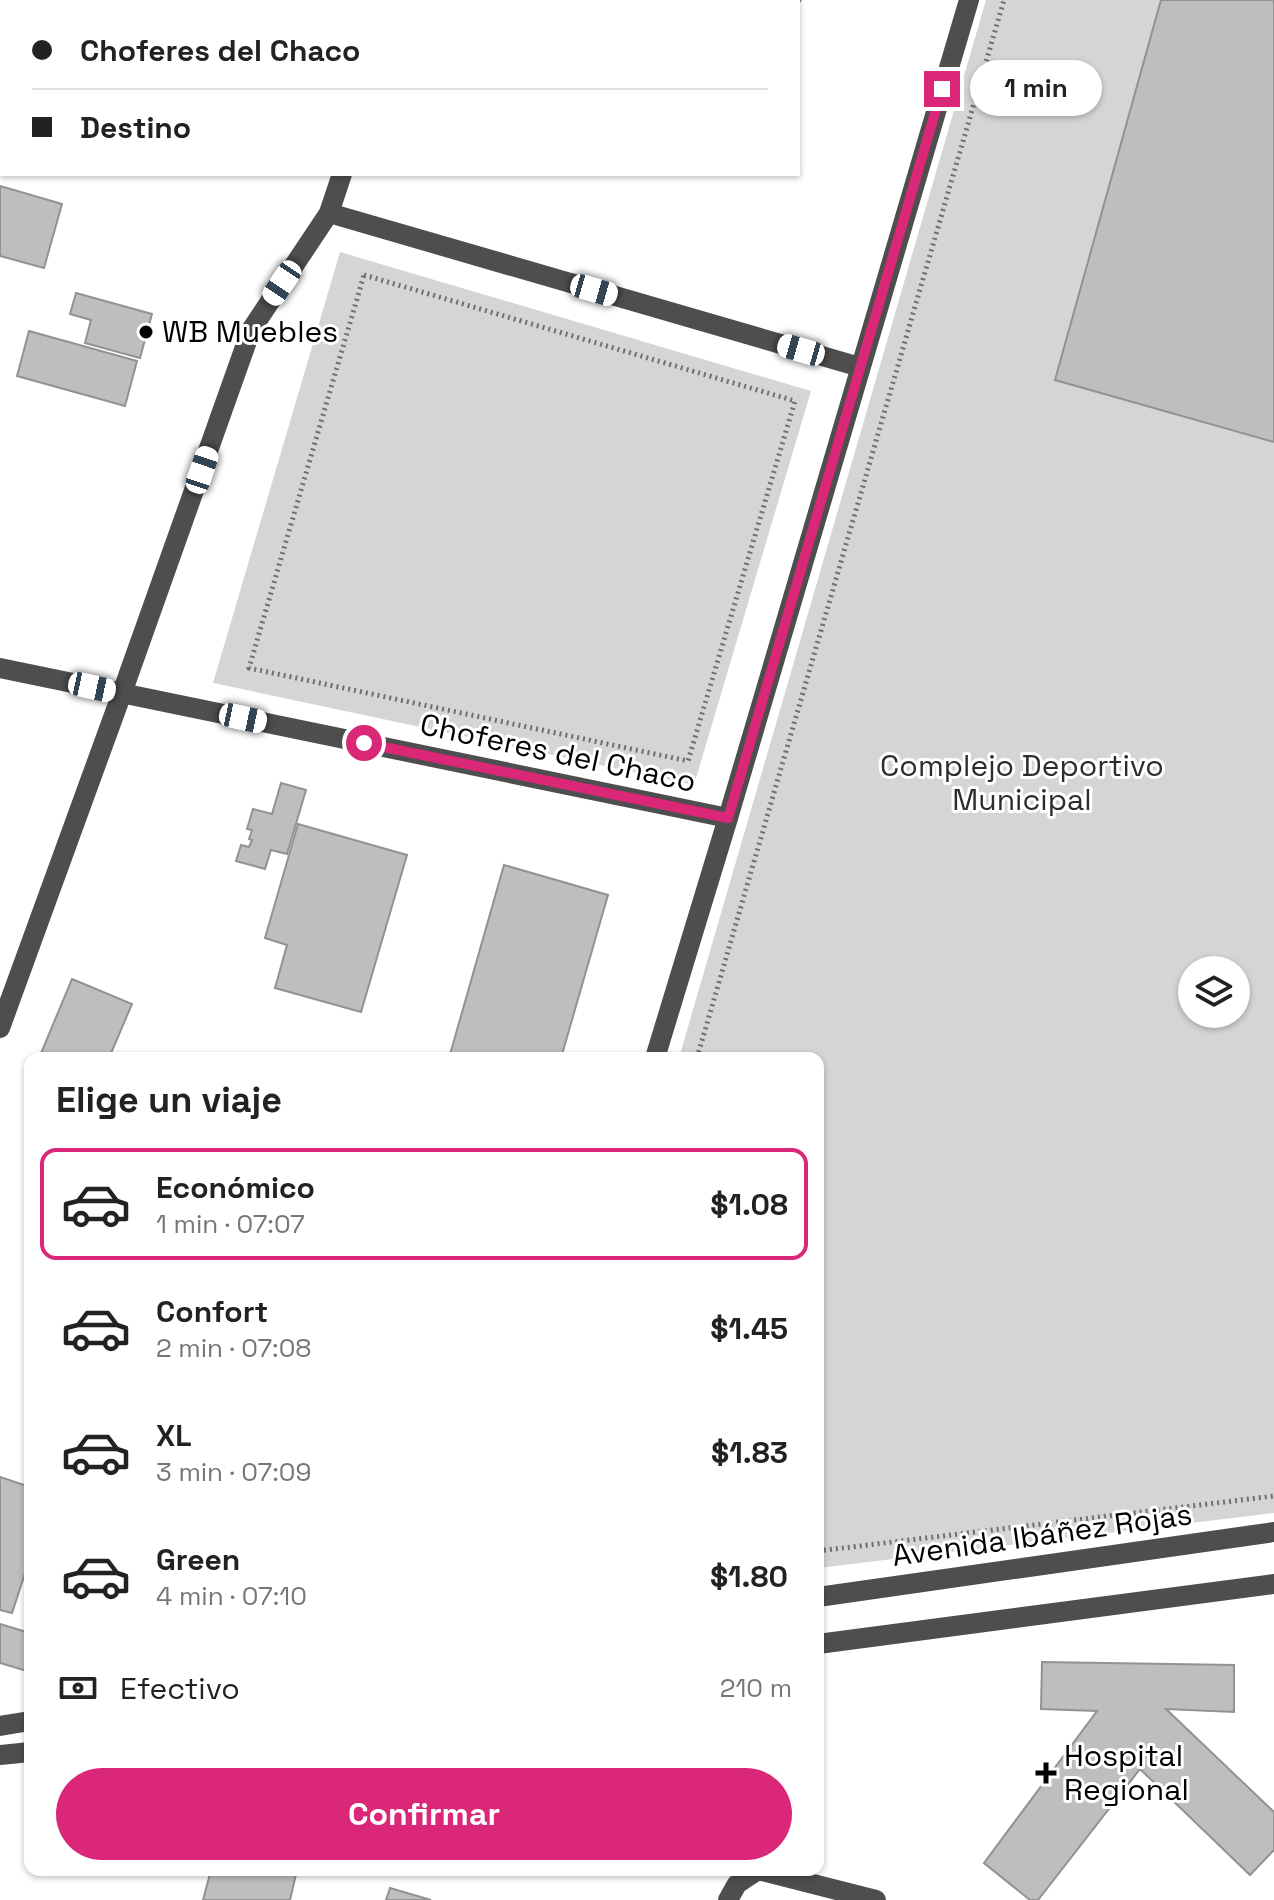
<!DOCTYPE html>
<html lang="es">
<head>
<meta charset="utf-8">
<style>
  :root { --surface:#fff; --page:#f2f2f2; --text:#222; --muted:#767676; --line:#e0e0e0; --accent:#db2777 }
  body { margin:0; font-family:"Space Grotesk",sans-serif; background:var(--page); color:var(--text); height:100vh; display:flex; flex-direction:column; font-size:30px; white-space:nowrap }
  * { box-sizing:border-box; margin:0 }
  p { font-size:26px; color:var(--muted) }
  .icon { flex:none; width:44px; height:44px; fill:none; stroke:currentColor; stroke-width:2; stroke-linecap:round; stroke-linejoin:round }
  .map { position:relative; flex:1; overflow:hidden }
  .side { position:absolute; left:24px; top:1052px; width:800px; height:824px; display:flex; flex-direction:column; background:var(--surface); border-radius:16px; box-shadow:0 2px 6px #0004 }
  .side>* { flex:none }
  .hud { position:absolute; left:0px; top:0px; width:800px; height:176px; box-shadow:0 2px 6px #0004; display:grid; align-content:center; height:176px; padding:0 32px; background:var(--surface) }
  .controls { position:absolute; left:1178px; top:956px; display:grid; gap:16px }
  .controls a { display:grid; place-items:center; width:72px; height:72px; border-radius:50%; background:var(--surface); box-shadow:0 2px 6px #0004; font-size:40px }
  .end { position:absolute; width:36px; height:36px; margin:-18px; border:10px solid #db2777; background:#fff; box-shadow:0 0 0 4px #fff }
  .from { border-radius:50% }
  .bubble { position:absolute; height:56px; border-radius:28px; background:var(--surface); box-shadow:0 2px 6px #0004; font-size:26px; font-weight:600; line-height:56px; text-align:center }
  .car { position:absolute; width:24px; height:48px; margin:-24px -12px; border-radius:10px; box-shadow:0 0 6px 2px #0007; background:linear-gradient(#fff 24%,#345 0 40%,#fff 0 76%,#345 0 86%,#fff 0) }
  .hud b { display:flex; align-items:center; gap:28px; height:76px; font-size:30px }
  .hud b+b { border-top:2px solid var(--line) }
  .hud i { width:20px; height:20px; background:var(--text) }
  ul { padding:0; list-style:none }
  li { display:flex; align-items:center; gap:24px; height:112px; margin:0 16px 12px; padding:0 16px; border:4px solid transparent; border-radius:16px }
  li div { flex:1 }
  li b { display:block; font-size:30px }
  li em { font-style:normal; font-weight:600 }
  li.active { border-color:var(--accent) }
  li>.icon { width:72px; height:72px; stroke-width:1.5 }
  h2 { padding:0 32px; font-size:36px; line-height:96px }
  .pay { display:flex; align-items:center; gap:20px; height:88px; padding:0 32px; font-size:30px }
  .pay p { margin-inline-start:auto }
  .cta { display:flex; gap:16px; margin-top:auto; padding:16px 32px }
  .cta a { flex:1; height:92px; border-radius:48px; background:var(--accent); color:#fff; font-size:32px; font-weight:600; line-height:92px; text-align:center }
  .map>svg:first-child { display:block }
  .green { fill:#d5d5d5; fill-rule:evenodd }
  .building { fill:#bebebe; stroke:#929292; stroke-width:2 }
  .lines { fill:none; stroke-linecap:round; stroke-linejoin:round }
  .path { stroke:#707070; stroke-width:5; stroke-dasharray:2 4; stroke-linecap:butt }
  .minor { stroke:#4e4e4e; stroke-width:20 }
  .route { stroke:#db2777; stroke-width:10 }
  .poi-dot { fill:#000; stroke:#fff; stroke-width:3 }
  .labels { text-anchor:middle; stroke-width:6; stroke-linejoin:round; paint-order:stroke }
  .poi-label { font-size:30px; fill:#000; stroke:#fff; text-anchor:start }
  .street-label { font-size:30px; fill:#000; stroke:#fff }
  .park-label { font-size:30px; fill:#2c2c2c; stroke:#fff }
</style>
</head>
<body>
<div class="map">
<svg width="1274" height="1900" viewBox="0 0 1274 1900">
  <rect width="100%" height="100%" fill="#fff"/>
  <g class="green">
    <path d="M 986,0 L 1274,0 L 1274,1513 L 818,1568 L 818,1058 L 679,1058 ZM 1192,970 L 1236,970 L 1236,1014 L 1192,1014 Z"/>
    <path d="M 340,252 L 811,391 L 694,785 L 213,683 Z"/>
  </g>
  <g class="building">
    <path d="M 691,0 L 801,0 L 798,5 L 798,2 L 690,2 Z"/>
    <path d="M 1161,0 L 1274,0 L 1274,442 L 1055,380 Z"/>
    <path d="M 0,186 L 62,204 L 44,268 L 0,256 Z"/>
    <path d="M 76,293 L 152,314 L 140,358 L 85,343 L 91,320 L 70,314 Z"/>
    <path d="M 29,331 L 137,361 L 125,406 L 17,376 Z"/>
    <path d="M 281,783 L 306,790 L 287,854 L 271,850 L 265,869 L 236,861 L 241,845 L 249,847 L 252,840 L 249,839 L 252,830 L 247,829 L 253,809 L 272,814 Z"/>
    <path d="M 298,824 L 407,855 L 361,1012 L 275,988 L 287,945 L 265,938 Z"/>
    <path d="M 504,865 L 608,895 L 561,1058 L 449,1058 Z"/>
    <path d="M 72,979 L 132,1004 L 109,1058 L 39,1058 Z"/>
    <path d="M 0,1477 L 30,1487 L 30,1558 L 12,1613 L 0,1610 Z"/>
    <path d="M 0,1624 L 30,1633 L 30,1672 L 0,1663 Z"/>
    <path d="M 1042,1662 L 1234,1665 L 1234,1712 L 1166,1709 L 1274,1812 L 1274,1850 L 1250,1875 L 1140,1769 L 1038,1900 L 1030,1900 L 984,1863 L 1097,1711 L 1041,1709 Z"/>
    <path d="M 211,1870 L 297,1870 L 290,1900 L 203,1900 Z"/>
    <path d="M 390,1888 L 431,1900 L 386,1900 Z"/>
  </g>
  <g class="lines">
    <g class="path">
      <path d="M 364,275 L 795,401 L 688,761 L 249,668 Z"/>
      <path d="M 697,1058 L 1004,0"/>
      <path d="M 818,1551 L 1274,1496"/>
    </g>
    <g class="minor">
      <path d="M 400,2 L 400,0"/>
      <path d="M 329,213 L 860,367"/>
      <path d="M 0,668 L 728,818"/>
      <path d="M 0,1028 L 122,693 L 251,330 L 329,213 L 342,174"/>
      <path d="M 655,1058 L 728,818 L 969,0"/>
      <path d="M 818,1597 L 1274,1532"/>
      <path d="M 818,1644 L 1274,1584"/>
      <path d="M 0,1726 L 30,1721"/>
      <path d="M 0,1755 L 30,1752"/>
      <path d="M 728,1900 L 737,1884 L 758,1870 L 876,1900"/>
    </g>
  </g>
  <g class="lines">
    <path class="route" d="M 364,743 L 728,818 L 942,89"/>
  </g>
  <g class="poi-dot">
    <circle cx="146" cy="332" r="8"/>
    <path d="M1042 1761h8v8h8v8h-8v8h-8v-8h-8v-8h8z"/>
  </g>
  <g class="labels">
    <g class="poi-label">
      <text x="162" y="342">WB Muebles</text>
      <text x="1064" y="1766">Hospital<tspan x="1064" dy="34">Regional</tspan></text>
    </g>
    <g class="street-label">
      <text transform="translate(558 753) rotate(12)" y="10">Choferes del Chaco</text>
      <text transform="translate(1042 1535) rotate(-8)" y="10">Avenida Ibáñez Rojas</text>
    </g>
    <g class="park-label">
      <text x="1022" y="776">Complejo Deportivo<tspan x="1022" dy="34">Municipal</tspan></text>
    </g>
  </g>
</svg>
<div class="controls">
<a><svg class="icon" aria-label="layers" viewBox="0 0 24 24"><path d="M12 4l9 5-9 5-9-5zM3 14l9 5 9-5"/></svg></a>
</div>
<i class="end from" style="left:364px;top:743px"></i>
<i class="end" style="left:942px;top:89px"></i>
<div class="bubble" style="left:970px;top:60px;width:132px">1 min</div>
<i class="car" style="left:282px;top:283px;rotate:214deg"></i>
<i class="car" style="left:594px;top:290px;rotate:106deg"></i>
<i class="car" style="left:801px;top:350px;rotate:286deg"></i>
<i class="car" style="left:202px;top:470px;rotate:19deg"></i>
<i class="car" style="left:92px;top:687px;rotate:102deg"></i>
<i class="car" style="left:243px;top:718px;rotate:102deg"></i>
<div class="hud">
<b><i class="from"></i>Choferes del Chaco</b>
<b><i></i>Destino</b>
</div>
<section class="side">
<h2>Elige un viaje</h2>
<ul>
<li class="active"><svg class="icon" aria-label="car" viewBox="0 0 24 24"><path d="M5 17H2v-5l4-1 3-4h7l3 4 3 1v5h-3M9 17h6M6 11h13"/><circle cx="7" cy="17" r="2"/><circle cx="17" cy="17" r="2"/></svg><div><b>Económico</b><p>1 min · 07:07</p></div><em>$1.08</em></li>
<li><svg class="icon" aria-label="car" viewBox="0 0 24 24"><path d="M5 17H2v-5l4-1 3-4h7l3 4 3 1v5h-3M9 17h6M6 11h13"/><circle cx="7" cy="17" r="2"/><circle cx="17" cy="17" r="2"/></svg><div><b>Confort</b><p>2 min · 07:08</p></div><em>$1.45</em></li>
<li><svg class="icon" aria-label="car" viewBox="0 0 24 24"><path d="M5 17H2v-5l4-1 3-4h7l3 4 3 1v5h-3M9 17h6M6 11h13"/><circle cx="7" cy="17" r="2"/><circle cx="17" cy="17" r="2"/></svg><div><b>XL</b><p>3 min · 07:09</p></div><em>$1.83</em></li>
<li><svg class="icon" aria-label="car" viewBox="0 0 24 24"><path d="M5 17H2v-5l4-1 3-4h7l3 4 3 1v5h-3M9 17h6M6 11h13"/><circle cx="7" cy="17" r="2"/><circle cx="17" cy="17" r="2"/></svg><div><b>Green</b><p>4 min · 07:10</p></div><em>$1.80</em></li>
</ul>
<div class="pay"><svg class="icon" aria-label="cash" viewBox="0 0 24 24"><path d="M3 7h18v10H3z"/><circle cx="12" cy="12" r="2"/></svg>Efectivo<p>210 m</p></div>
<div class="cta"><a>Confirmar</a></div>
</section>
</div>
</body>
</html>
